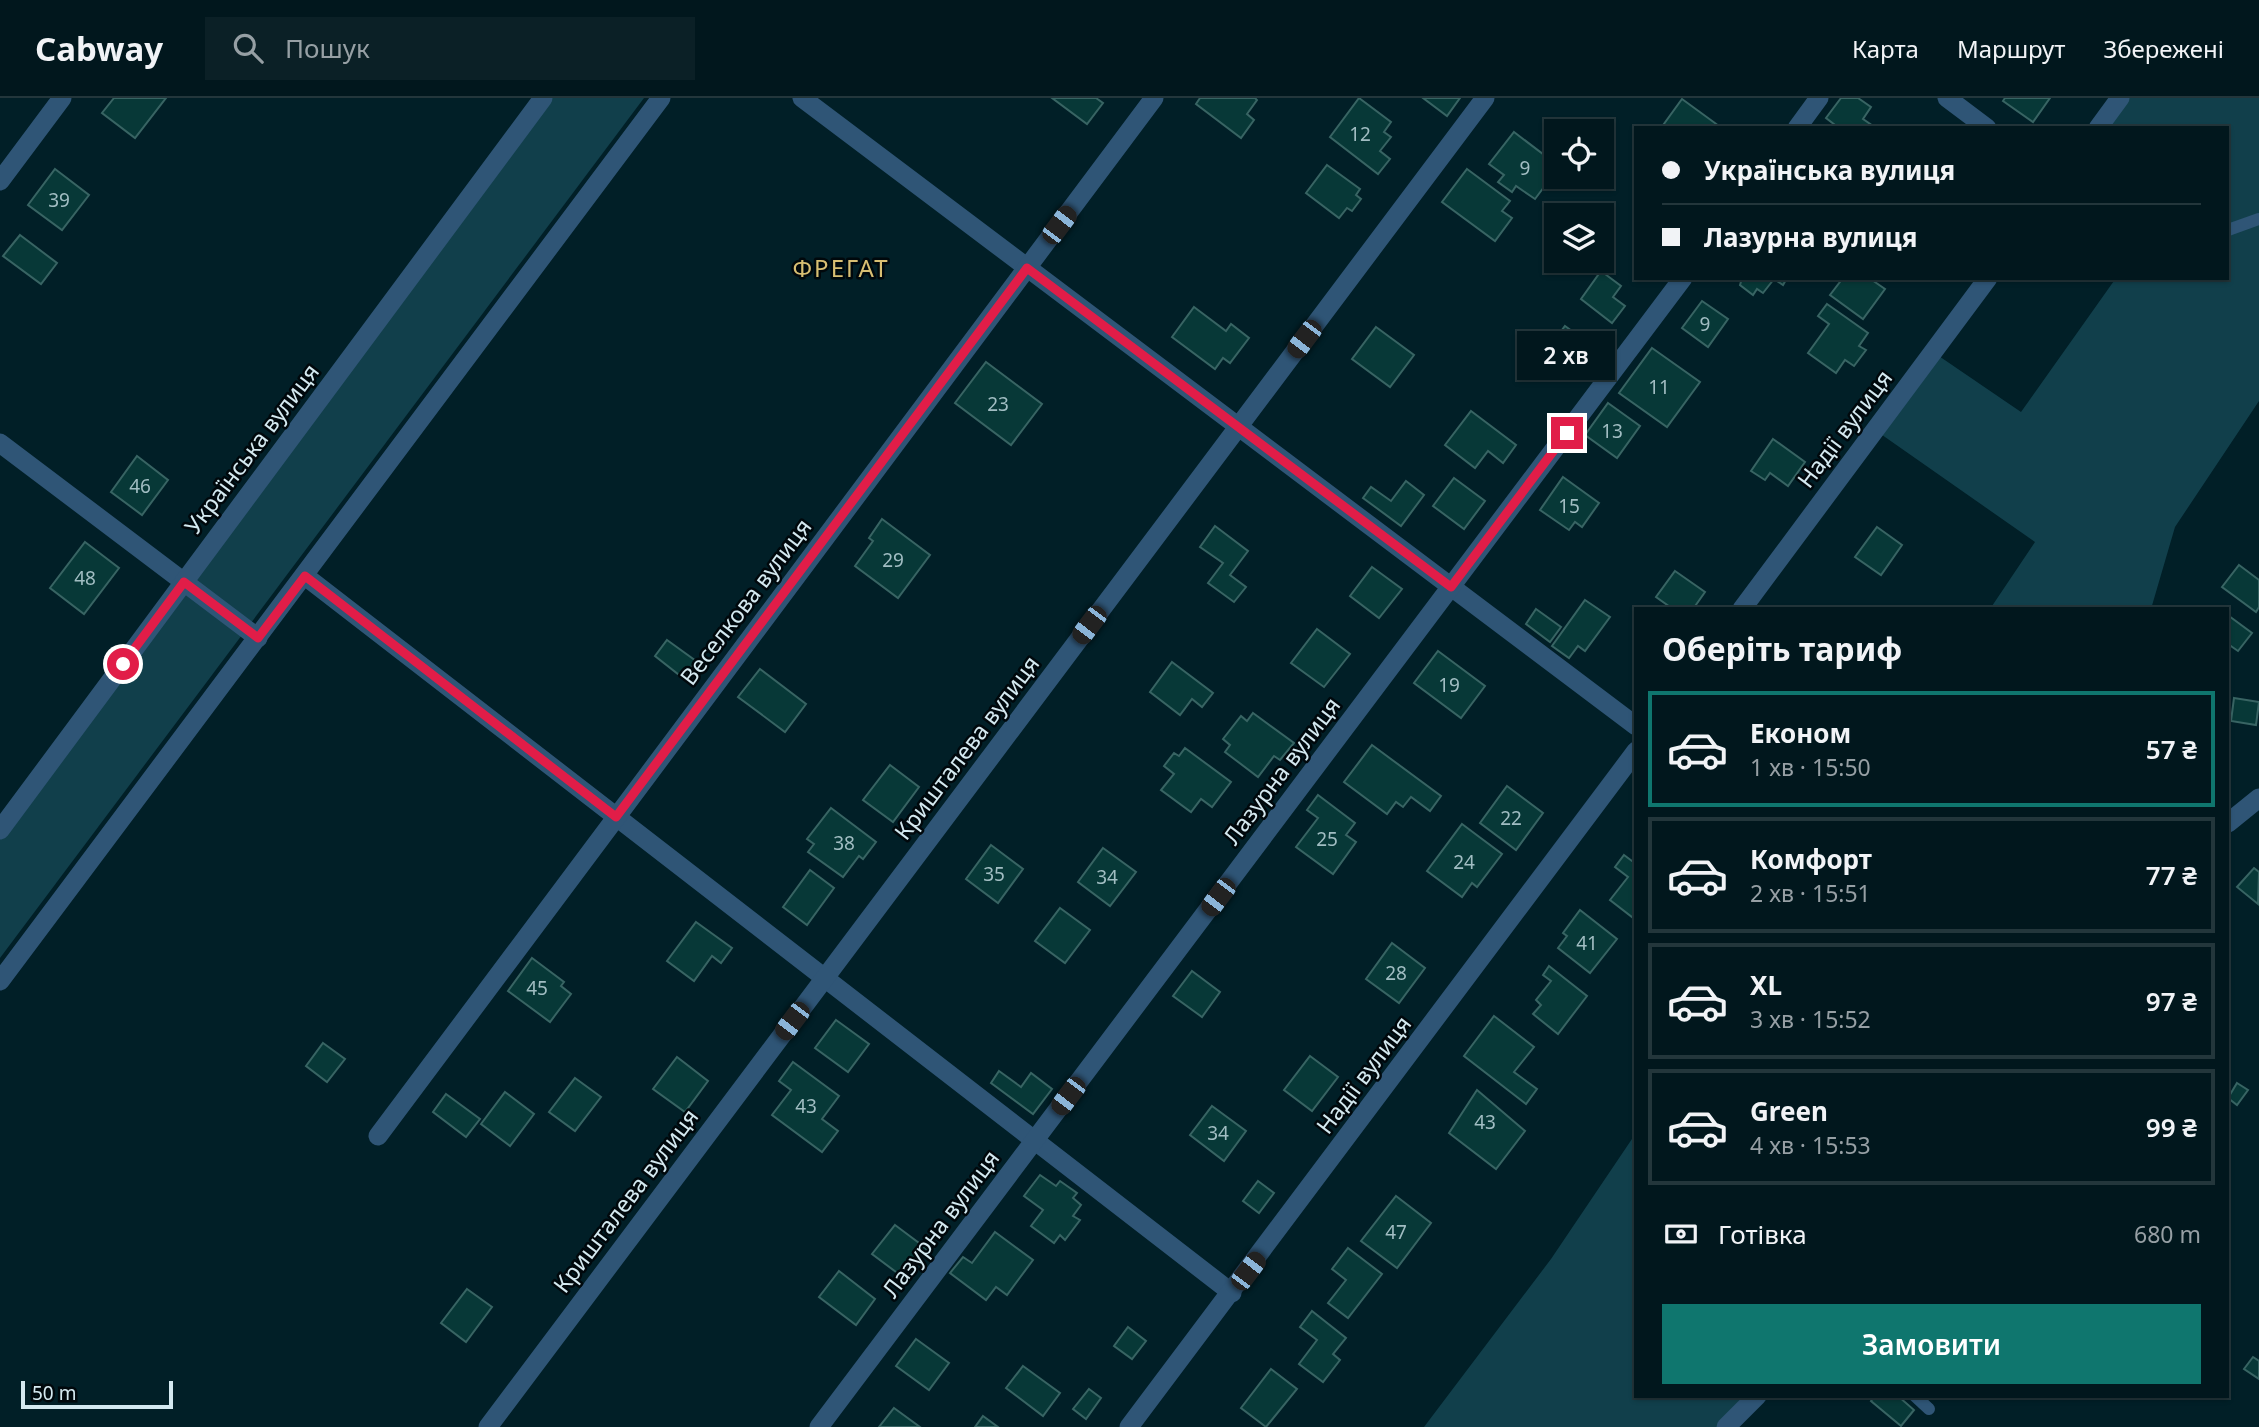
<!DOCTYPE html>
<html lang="uk">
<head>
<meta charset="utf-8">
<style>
  :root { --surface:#01171d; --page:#0b2026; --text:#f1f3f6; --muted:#969fa4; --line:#23363b; --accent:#0f766e }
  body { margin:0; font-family:"Noto Sans",sans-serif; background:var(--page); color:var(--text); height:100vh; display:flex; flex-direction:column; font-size:26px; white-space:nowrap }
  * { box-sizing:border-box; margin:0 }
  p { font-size:23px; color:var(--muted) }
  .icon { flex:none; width:38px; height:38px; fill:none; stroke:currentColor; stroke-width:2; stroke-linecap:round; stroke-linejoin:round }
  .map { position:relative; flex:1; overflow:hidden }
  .side { position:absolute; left:1634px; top:509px; width:595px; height:791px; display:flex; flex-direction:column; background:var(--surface); border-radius:0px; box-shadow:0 2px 5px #0004,0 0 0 2px var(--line) }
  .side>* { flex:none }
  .hud { position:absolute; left:1634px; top:28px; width:595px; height:154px; border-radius:0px; box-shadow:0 2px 5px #0004,0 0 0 2px var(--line); display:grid; align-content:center; height:154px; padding:0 28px; background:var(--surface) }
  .tools { position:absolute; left:1544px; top:21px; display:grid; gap:14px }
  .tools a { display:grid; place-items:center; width:70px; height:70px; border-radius:0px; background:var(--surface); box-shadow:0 2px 5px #0004,0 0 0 2px var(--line); font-size:35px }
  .scale { position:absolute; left:21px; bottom:18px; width:152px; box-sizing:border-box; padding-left:7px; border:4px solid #d4e9f0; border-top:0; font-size:19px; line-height:24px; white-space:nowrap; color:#d4e9f0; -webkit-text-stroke:5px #00080c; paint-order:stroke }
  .end { position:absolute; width:32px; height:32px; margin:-16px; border:9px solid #e11d48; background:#fff; box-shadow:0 0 0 4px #fff }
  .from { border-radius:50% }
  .bubble { position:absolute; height:49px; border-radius:0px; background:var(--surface); box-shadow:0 2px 5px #0004,0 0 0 2px var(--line); font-size:23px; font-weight:600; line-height:49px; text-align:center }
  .car { position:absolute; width:21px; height:42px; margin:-21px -10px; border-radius:9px; box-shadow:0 0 5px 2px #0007; background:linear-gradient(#222 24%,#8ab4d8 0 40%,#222 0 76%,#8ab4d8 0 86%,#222 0) }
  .hud b { display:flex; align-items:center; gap:24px; height:66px; font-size:26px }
  .hud b+b { border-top:2px solid var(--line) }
  .hud i { width:18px; height:18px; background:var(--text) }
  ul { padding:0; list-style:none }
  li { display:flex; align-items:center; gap:21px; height:116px; margin:0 14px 10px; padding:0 14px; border:4px solid var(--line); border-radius:0px }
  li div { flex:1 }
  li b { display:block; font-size:26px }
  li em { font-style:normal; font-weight:600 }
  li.selected { border-color:var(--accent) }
  li>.icon { width:63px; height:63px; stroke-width:1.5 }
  h2 { padding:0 28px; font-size:32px; line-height:84px }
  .pay { display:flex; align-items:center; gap:18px; height:77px; padding:0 28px; font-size:26px }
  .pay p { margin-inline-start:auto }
  .action { display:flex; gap:14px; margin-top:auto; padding:14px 28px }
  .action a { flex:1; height:80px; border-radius:0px; background:var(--accent); color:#fff; font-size:28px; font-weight:600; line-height:80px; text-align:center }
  header { display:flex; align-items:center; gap:42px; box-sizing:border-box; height:98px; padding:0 35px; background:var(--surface); border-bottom:2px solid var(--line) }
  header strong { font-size:33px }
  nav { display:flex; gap:38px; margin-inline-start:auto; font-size:24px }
  .search { width:490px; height:63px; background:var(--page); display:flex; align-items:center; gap:18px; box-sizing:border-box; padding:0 24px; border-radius:0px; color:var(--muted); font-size:26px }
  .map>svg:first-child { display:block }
  .green { fill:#113f4b }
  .building { fill:#073837; stroke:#386463; stroke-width:2 }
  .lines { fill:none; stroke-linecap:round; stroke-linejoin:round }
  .service { stroke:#2f5576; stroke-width:12 }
  .minor { stroke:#2f5576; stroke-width:19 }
  .tertiary { stroke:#2f5576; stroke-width:19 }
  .route { stroke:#e11d48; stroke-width:9 }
  .labels { text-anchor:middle; stroke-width:5; stroke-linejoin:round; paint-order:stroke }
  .number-label { font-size:19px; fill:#a1bdc2 }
  .street-label { font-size:23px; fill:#d4e9f0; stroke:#00080c }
  .neighbourhood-label { font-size:24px; letter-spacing:2px; fill:#d8bf73; stroke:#00080c }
</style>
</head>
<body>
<header>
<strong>Cabway</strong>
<div class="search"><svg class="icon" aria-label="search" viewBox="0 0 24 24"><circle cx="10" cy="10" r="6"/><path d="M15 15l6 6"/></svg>Пошук</div>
<nav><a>Карта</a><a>Маршрут</a><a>Збережені</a></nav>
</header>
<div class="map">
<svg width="2259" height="1329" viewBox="0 0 2259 1329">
  <rect width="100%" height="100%" fill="#011f27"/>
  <g class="green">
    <path d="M 543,0 L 644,0 L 0,860 L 0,732 Z"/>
    <path d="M 2120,0 L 2259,0 L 2259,303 L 2175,429 L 2151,511 L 1990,511 L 2035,444 L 1875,332 L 1933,254 L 2021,314 L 2116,180 L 2228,180 L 2228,30 L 2098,30 Z"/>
    <path d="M 1636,1035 L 1636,1298 L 1757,1299 L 1726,1329 L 1424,1329 L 1551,1161 Z"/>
  </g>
  <g class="building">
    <path d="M 114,0 L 166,0 L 135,40 L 102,15 Z"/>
    <path d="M 1052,0 L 1096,0 L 1103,5 L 1087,26 Z"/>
    <path d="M 1200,0 L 1255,0 L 1257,2 L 1247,16 L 1254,22 L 1241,40 L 1196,6 Z"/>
    <path d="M 1359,0 L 1391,24 L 1384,34 L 1391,39 L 1380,53 L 1390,61 L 1378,76 L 1330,39 Z"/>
    <path d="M 1423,0 L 1460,0 L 1447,18 Z"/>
    <path d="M 1841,0 L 1858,0 L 1871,9 L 1863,21 L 1876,30 L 1839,30 L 1826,20 Z"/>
    <path d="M 2005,0 L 2050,0 L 2033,24 L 2003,3 Z"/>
    <path d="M 1682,1 L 1719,28 L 1718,30 L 1661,30 Z"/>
    <path d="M 1514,34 L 1556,66 L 1556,73 L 1535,101 L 1516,88 L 1512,94 L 1498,84 L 1504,77 L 1489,66 Z"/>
    <path d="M 1327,67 L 1360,91 L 1356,97 L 1361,101 L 1352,113 L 1347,110 L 1339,120 L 1306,95 Z"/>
    <path d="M 55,71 L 89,97 L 62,132 L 28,107 Z"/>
    <path d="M 1467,71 L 1510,103 L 1502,113 L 1512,120 L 1495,143 L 1442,104 Z"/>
    <path d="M 20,137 L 57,165 L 41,186 L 3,158 Z"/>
    <path d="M 1601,173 L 1621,188 L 1613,199 L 1625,208 L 1612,225 L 1581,201 Z"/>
    <path d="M 1742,180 L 1787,180 L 1783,187 L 1774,181 L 1763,195 L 1757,191 L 1753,197 L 1740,187 Z"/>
    <path d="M 1843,180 L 1869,180 L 1885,191 L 1863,221 L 1830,197 Z"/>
    <path d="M 1702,203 L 1728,221 L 1708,249 L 1682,230 Z"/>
    <path d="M 1827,206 L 1868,235 L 1859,248 L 1866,252 L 1854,268 L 1845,262 L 1836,275 L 1808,255 L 1829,226 L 1818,218 Z"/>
    <path d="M 1194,209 L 1226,233 L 1231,226 L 1249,240 L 1230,265 L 1223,260 L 1215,271 L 1172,239 Z"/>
    <path d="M 1565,228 L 1583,241 L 1576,249 L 1588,258 L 1574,277 L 1545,255 Z"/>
    <path d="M 1376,229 L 1414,257 L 1390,289 L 1352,261 Z"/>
    <path d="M 1652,250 L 1700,284 L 1667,329 L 1619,295 Z"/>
    <path d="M 986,264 L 1042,306 L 1011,347 L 955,305 Z"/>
    <path d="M 1608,305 L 1640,328 L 1617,360 L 1585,337 Z"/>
    <path d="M 1471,313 L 1516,347 L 1503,365 L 1488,353 L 1475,370 L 1445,347 Z"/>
    <path d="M 1773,341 L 1805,364 L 1788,388 L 1770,375 L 1765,382 L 1751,373 Z"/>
    <path d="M 137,358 L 168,382 L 142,417 L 111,394 Z"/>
    <path d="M 1563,379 L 1599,405 L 1582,429 L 1575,424 L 1569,432 L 1540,412 Z"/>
    <path d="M 1454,380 L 1485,403 L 1464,431 L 1433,408 Z"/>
    <path d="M 1406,383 L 1424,397 L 1401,428 L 1363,400 L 1371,389 L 1391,403 Z"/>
    <path d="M 882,421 L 930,457 L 898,500 L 855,468 L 873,443 L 869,440 Z"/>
    <path d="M 1215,428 L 1248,453 L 1230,477 L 1246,489 L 1234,504 L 1208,485 L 1223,465 L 1200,449 Z"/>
    <path d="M 1877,429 L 1902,447 L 1881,477 L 1855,459 Z"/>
    <path d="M 85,444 L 119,470 L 84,516 L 50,490 Z"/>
    <path d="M 2239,467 L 2259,482 L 2259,509 L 2256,514 L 2222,489 Z"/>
    <path d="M 1372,469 L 1402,491 L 1379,520 L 1350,498 Z"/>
    <path d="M 1675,473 L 1705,494 L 1693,511 L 1673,511 L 1656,499 Z"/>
    <path d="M 1585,502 L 1610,519 L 1585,553 L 1578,548 L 1569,560 L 1552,548 Z"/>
    <path d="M 1536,511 L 1561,529 L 1550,544 L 1526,526 Z"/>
    <path d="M 2229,518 L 2252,535 L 2238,553 L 2228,546 Z"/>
    <path d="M 1317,531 L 1350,556 L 1324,589 L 1291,565 Z"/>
    <path d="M 667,542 L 696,563 L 683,580 L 655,558 Z"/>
    <path d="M 1438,553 L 1485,588 L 1461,620 L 1414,585 Z"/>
    <path d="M 1172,564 L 1213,595 L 1202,609 L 1192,601 L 1180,617 L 1150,594 Z"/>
    <path d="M 760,571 L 806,606 L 785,634 L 738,599 Z"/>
    <path d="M 2234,600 L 2259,604 L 2256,627 L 2231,623 Z"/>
    <path d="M 1253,615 L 1294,645 L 1280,662 L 1274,658 L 1258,679 L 1225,654 L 1230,647 L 1223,641 L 1241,618 L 1247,623 Z"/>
    <path d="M 1372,647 L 1441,698 L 1430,713 L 1411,699 L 1403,709 L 1396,704 L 1387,716 L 1344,684 Z"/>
    <path d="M 1185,650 L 1231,684 L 1212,709 L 1201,701 L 1191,714 L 1161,692 L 1174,676 L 1164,668 L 1174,655 L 1179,658 Z"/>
    <path d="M 890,667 L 919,689 L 893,724 L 863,702 Z"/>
    <path d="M 1507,688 L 1543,715 L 1516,752 L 1480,725 Z"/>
    <path d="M 1318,697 L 1355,725 L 1346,737 L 1356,744 L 1333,776 L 1296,749 L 1318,720 L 1307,712 Z"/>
    <path d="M 831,710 L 876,744 L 863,761 L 859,758 L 843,779 L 808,754 L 814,746 L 807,741 Z"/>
    <path d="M 1462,726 L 1502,756 L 1477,789 L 1472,785 L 1462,799 L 1427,773 Z"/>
    <path d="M 991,747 L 1023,771 L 998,805 L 966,781 Z"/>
    <path d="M 1103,750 L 1136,774 L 1110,808 L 1078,784 Z"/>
    <path d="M 1624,757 L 1636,766 L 1636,814 L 1632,819 L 1610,802 L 1628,779 L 1615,769 Z"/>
    <path d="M 2254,770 L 2259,774 L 2258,806 L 2237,789 Z"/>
    <path d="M 810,772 L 834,790 L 807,827 L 783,809 Z"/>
    <path d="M 1060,810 L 1090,832 L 1065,865 L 1035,843 Z"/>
    <path d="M 1580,812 L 1617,841 L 1590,875 L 1558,850 L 1567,838 L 1563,835 Z"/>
    <path d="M 696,824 L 732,850 L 721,865 L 712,858 L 694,883 L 667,863 Z"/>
    <path d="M 1392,845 L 1425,870 L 1399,905 L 1366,881 Z"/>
    <path d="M 532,860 L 564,884 L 561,888 L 571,896 L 550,924 L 508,893 Z"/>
    <path d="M 1549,868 L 1587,898 L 1558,936 L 1533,916 L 1541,907 L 1536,902 L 1551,883 L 1543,877 Z"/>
    <path d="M 1192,873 L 1220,894 L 1202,919 L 1173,898 Z"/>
    <path d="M 1494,918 L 1534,949 L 1514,974 L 1537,991 L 1526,1006 L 1464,958 Z"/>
    <path d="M 836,922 L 869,946 L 848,974 L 815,950 Z"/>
    <path d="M 323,945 L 345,961 L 327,984 L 306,968 Z"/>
    <path d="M 1310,958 L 1338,979 L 1312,1013 L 1284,992 Z"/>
    <path d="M 677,959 L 708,983 L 685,1014 L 653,991 Z"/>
    <path d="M 793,964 L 839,998 L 822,1021 L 838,1033 L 822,1054 L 772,1017 L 791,992 L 779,983 Z"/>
    <path d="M 999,973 L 1021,989 L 1031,975 L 1052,991 L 1033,1016 L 991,985 Z"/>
    <path d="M 575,980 L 601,999 L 575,1033 L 549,1014 Z"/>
    <path d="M 2237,985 L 2248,992 L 2237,1007 L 2228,1000 Z"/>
    <path d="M 1477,992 L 1525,1033 L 1496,1071 L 1449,1035 Z"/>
    <path d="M 505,994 L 534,1016 L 510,1048 L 481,1026 Z"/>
    <path d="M 446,996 L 480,1021 L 466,1039 L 433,1014 Z"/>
    <path d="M 1212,1008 L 1246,1033 L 1224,1063 L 1190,1037 Z"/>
    <path d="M 1040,1077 L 1056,1088 L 1060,1083 L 1077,1095 L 1073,1100 L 1081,1107 L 1073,1118 L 1080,1122 L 1065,1142 L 1060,1137 L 1054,1145 L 1031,1128 L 1043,1112 L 1024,1098 Z"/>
    <path d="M 1258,1083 L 1274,1095 L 1259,1115 L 1243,1103 Z"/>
    <path d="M 1396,1098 L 1431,1125 L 1397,1170 L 1361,1143 Z"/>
    <path d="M 895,1127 L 927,1151 L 904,1180 L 872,1156 Z"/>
    <path d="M 995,1134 L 1033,1162 L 1007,1197 L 996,1189 L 986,1202 L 950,1175 L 963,1159 L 972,1165 Z"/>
    <path d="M 1348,1150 L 1382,1176 L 1348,1220 L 1328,1205 L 1346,1182 L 1332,1171 Z"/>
    <path d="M 839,1173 L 875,1201 L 856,1227 L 819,1199 Z"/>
    <path d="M 467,1191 L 492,1209 L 466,1244 L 441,1225 Z"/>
    <path d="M 1312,1213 L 1346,1240 L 1333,1256 L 1340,1262 L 1323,1284 L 1299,1266 L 1317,1242 L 1300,1229 Z"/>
    <path d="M 1128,1229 L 1146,1243 L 1132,1261 L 1114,1248 Z"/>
    <path d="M 916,1241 L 949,1265 L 929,1292 L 896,1268 Z"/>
    <path d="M 2253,1259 L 2259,1263 L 2259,1281 L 2244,1271 Z"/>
    <path d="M 1023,1268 L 1060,1295 L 1043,1318 L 1006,1290 Z"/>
    <path d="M 1271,1271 L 1297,1291 L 1266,1329 L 1241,1310 Z"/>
    <path d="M 1089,1291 L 1101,1300 L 1086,1321 L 1073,1311 Z"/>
    <path d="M 1875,1298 L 1898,1298 L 1914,1312 L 1901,1328 L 1871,1303 Z"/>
    <path d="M 894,1310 L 920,1329 L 879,1329 Z"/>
    <path d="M 983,1318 L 998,1329 L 975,1329 Z"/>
  </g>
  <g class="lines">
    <g class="service">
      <path d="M 2228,132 L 2259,121"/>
      <path d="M 1915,1298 L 1929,1311"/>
    </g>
    <g class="minor">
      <path d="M 802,0 L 1636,628"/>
      <path d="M 1947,0 L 1987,30"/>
      <path d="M 1797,30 L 1819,0"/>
      <path d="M 2098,30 L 2120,0"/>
      <path d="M 0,83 L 62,0"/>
      <path d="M 0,345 L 258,540"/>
      <path d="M 305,478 L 1232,1195"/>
      <path d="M 1742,511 L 1988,180"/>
      <path d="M 2228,725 L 2259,700"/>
      <path d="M 0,732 L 543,0"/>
      <path d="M 378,1038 L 1154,0"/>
      <path d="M 488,1329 L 1485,0"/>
      <path d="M 819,1329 L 1683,180"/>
      <path d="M 1129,1329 L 1636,653"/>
      <path d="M 1726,1329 L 1757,1298"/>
    </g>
    <path class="tertiary" d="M 0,883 L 661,0"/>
  </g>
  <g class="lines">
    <path class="route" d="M 123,566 L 184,484 L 258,540 L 305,478 L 616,719 L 1027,170 L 1451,489 L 1567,335"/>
  </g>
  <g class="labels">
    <g class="number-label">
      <text x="1360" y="43">12</text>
      <text x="1525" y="77">9</text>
      <text x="59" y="109">39</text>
      <text x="1705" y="233">9</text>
      <text x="1659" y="296">11</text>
      <text x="998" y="313">23</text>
      <text x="1612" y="340">13</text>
      <text x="140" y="395">46</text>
      <text x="1569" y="415">15</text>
      <text x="893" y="469">29</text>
      <text x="85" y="487">48</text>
      <text x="1449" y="594">19</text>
      <text x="1511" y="727">22</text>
      <text x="1327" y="748">25</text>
      <text x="844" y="752">38</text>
      <text x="1464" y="771">24</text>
      <text x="994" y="783">35</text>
      <text x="1107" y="786">34</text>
      <text x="1587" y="852">41</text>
      <text x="1396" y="882">28</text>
      <text x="537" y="897">45</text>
      <text x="806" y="1015">43</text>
      <text x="1485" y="1031">43</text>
      <text x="1218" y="1042">34</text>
      <text x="1396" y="1141">47</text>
    </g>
    <g class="street-label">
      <text transform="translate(1845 331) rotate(-53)" y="8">Надії вулиця</text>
      <text transform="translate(252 351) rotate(-53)" y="8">Українська вулиця</text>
      <text transform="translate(746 504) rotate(-53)" y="8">Веселкова вулиця</text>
      <text transform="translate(967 650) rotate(-53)" y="8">Кришталева вулиця</text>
      <text transform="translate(1282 673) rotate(-53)" y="8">Лазурна вулиця</text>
      <text transform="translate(1364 977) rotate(-53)" y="8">Надії вулиця</text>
      <text transform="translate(626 1103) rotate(-53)" y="8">Кришталева вулиця</text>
      <text transform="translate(941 1126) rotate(-53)" y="8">Лазурна вулиця</text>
    </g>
    <g class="neighbourhood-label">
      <text x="841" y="179">ФРЕГАТ</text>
    </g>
  </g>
</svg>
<div class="tools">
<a><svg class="icon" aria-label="locate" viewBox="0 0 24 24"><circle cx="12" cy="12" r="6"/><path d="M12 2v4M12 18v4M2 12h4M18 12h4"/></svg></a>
<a><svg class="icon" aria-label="layers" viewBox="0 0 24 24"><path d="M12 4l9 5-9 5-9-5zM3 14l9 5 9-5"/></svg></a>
</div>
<div class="scale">50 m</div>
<i class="end from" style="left:123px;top:566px"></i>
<i class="end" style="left:1567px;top:335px"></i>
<div class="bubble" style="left:1517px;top:233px;width:98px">2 хв</div>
<i class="car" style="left:1059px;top:127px;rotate:37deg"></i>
<i class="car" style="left:1304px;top:241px;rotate:217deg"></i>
<i class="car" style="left:1089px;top:527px;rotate:217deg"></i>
<i class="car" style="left:1218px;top:799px;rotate:217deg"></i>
<i class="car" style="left:792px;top:923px;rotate:217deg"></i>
<i class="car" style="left:1068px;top:998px;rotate:217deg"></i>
<i class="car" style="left:1248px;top:1173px;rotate:37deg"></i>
<div class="hud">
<b><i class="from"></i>Українська вулиця</b>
<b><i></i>Лазурна вулиця</b>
</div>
<section class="side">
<h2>Оберіть тариф</h2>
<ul>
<li class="selected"><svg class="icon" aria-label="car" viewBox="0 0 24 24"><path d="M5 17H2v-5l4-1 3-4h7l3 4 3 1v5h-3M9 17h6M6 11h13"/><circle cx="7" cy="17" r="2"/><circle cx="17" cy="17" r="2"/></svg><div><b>Економ</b><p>1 хв · 15:50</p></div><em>57 ₴</em></li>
<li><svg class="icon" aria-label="car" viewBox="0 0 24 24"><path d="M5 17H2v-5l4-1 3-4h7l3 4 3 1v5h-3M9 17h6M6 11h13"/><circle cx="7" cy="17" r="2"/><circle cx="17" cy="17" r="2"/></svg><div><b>Комфорт</b><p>2 хв · 15:51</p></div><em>77 ₴</em></li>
<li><svg class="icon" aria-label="car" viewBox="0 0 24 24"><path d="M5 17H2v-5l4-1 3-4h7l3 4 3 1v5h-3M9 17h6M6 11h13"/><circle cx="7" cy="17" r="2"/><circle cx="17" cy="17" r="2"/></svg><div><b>XL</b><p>3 хв · 15:52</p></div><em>97 ₴</em></li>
<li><svg class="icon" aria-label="car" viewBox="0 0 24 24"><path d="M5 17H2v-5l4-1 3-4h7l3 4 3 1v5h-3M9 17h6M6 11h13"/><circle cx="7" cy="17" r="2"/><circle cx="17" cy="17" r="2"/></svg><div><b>Green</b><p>4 хв · 15:53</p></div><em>99 ₴</em></li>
</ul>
<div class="pay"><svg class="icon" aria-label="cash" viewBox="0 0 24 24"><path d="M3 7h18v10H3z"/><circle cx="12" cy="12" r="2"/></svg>Готівка<p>680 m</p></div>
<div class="action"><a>Замовити</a></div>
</section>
</div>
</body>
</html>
